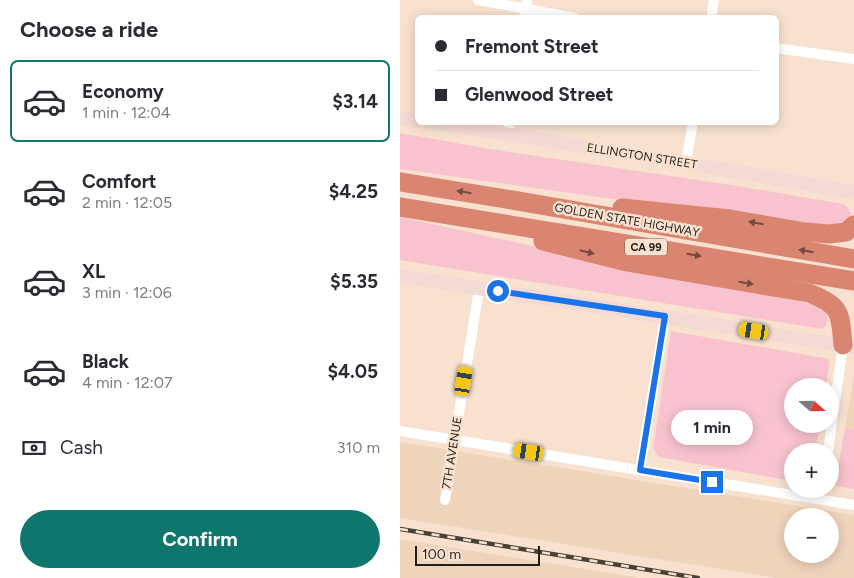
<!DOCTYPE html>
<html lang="en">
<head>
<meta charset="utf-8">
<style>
  :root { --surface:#fff; --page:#f2f2f3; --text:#2b2b33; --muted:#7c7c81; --line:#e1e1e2; --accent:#0f766e }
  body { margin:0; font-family:Figtree,sans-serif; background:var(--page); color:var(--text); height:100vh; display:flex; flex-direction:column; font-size:19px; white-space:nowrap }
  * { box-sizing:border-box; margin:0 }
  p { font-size:16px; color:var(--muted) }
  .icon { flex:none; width:28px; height:28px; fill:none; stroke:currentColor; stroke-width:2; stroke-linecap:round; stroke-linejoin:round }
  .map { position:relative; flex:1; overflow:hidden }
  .details { display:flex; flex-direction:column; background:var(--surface); width:400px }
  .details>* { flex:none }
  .top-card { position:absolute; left:15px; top:15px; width:364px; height:110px; border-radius:8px; box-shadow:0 2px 12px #0003; display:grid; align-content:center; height:110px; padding:0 20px; background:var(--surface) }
  .needle { width:32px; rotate:110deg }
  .controls { position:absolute; left:384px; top:378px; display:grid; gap:10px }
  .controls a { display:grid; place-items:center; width:55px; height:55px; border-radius:50%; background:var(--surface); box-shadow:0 2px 12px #0003; font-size:25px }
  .scale { position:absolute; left:15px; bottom:12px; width:125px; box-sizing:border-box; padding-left:5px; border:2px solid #251e17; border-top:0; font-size:14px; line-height:18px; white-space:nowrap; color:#251e17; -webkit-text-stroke:4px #f8e2cf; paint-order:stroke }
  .end { position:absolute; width:22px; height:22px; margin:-11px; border:6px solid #1a73e8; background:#fff; box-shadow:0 0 0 2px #fff }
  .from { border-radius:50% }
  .bubble { position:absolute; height:35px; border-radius:18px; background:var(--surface); box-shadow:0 2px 12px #0003; font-size:16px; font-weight:700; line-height:35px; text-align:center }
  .car { position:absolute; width:15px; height:30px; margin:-15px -8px; border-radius:6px; box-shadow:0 0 4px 1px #0007; background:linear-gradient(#f5c518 24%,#345 0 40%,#f5c518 0 76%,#345 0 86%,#f5c518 0) }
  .top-card b { display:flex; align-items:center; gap:18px; height:48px; font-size:19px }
  .top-card b+b { border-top:1px solid var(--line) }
  .top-card i { width:12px; height:12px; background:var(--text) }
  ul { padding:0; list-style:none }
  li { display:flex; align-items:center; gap:15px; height:82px; margin:0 10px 8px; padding:0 10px; border:2px solid transparent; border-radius:8px }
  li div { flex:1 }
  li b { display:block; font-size:19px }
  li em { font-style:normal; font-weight:700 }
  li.on { border-color:var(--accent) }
  li>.icon { width:45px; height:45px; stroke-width:1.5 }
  h2 { padding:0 20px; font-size:22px; line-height:60px }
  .pay { display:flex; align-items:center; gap:12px; height:55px; padding:0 20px; font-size:19px }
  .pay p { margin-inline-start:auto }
  .primary-button { display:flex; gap:10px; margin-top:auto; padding:10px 20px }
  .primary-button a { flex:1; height:58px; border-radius:30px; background:var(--accent); color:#fff; font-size:20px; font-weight:700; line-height:58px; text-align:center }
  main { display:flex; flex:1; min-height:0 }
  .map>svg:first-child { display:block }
  .built { fill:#efd4bc; fill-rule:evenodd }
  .green { fill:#f8c3ce }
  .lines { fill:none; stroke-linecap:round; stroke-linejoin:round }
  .street { stroke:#fff; stroke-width:10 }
  .secondary { stroke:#f4dad4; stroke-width:14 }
  .highway { stroke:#d98571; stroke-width:19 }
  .rail-casing { stroke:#494037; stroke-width:4.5 }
  .rail { stroke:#f8e2cf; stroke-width:2.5; stroke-dasharray:8; stroke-linecap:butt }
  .oneway { fill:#764c3f }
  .route { stroke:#1a73e8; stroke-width:6 }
  .labels { text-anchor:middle; stroke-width:5; stroke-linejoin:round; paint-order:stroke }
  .shield { fill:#f8e2cf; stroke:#64594e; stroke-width:1 }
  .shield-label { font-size:11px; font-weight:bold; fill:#251e17 }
  .street-label { font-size:12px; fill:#251e17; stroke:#f8e2cf }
</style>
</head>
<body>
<main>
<section class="details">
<h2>Choose a ride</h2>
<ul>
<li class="on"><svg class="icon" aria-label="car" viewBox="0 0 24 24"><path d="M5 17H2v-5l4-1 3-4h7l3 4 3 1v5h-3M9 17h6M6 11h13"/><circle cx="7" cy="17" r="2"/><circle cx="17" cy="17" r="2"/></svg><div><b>Economy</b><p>1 min · 12:04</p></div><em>$3.14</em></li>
<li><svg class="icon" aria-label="car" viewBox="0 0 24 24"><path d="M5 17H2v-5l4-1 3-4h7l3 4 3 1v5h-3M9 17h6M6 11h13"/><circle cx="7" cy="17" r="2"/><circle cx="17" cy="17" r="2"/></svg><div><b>Comfort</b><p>2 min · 12:05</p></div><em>$4.25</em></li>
<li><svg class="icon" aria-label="car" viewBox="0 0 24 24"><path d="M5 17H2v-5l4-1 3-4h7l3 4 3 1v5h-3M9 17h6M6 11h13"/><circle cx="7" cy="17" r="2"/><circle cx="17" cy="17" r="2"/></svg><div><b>XL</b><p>3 min · 12:06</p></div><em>$5.35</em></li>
<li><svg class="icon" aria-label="car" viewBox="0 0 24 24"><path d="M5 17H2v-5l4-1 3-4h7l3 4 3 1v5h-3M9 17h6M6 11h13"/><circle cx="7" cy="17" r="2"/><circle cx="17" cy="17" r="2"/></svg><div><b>Black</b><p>4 min · 12:07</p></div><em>$4.05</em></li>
</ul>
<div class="pay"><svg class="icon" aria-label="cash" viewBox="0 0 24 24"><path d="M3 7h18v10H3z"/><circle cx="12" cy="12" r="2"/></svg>Cash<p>310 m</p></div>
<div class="primary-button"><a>Confirm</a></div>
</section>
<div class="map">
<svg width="454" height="578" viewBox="0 0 454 578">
  <rect width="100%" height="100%" fill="#f8e2cf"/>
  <g class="built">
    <path d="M 454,375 L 454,429 L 445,428 Z"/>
    <path d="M 0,442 L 454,515 L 454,578 L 377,578 L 0,518 ZM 392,516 L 430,516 L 430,554 L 392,554 Z"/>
    <path d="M 0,539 L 240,578 L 0,578 Z"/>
  </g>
  <g class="green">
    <path d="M 0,133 L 90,149 L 338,186 L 443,204 L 449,209 L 451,215 L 446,221 L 433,225 L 400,224 L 234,202 L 0,169 Z"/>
    <path d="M 0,217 L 297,282 L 398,301 L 416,306 L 425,312 L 428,319 L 426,326 L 422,329 L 0,260 Z"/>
    <path d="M 271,331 L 430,359 L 426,386 L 392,386 L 392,424 L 420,424 L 415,451 L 392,451 L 392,481 L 259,457 L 253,449 Z"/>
    <path d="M 445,428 L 454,429 L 454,489 L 435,486 Z"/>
  </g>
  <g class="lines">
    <g class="street">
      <path d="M 78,0 L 175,18"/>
      <path d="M 125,18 L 127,0"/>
      <path d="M 311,18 L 314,0"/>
      <path d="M 376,48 L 454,59"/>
      <path d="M 108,135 L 109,122"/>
      <path d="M 286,163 L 293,122"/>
      <path d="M 0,431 L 454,505"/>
      <path d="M 428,451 L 443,345"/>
      <path d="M 240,470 L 265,316"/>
      <path d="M 45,500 L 79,289"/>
    </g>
    <g class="secondary">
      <path d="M 0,118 L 18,121"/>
      <path d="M 30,122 L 286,163 L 454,192"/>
      <path d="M 0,276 L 454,347"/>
    </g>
    <g class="highway">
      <path d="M 0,182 L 112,200 L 454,259"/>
      <path d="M 0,207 L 454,281"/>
      <path d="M 222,208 L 330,219 L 405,232 L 429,234 L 446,232 L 454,225"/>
      <path d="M 143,241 L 227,262 L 409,293 C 442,306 440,313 443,345"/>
    </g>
    <defs>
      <path id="rail" d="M 0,529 L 298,578"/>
    </defs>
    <use href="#rail" class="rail-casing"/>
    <use href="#rail" class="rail"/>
  </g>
  <defs><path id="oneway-solid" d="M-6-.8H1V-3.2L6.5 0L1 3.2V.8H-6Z" transform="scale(1.25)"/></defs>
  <g class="oneway">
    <use href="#oneway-solid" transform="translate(64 192) rotate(-171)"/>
    <use href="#oneway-solid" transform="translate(356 223) rotate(-170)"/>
    <use href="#oneway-solid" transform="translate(406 251) rotate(-170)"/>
    <use href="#oneway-solid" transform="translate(187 252) rotate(14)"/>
    <use href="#oneway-solid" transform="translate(294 255) rotate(9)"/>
    <use href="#oneway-solid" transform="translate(346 283) rotate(10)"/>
  </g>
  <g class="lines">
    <path class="route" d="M 98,291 L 265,316 L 240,470 L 312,482"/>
  </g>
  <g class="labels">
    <rect class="shield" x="225" y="238.5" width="42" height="17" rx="4"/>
    <g class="shield-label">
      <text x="246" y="251">CA 99</text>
    </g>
    <g class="street-label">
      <text transform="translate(242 156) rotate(9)" y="4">ELLINGTON STREET</text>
      <text transform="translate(227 220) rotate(10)" y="4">GOLDEN STATE HIGHWAY</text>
      <text transform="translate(52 453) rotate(-81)" y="4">7TH AVENUE</text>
    </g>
  </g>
</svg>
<div class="controls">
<a><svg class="needle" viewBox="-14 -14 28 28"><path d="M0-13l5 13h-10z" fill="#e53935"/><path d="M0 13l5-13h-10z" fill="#7c7c81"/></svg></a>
<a>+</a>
<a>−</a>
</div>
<div class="scale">100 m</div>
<i class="end from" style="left:98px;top:291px"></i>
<i class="end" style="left:312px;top:482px"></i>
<div class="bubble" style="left:271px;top:410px;width:82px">1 min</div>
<i class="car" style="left:354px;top:331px;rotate:279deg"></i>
<i class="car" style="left:64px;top:381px;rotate:9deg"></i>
<i class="car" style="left:129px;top:452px;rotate:279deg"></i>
<div class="top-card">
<b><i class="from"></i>Fremont Street</b>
<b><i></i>Glenwood Street</b>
</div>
</div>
</main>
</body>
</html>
